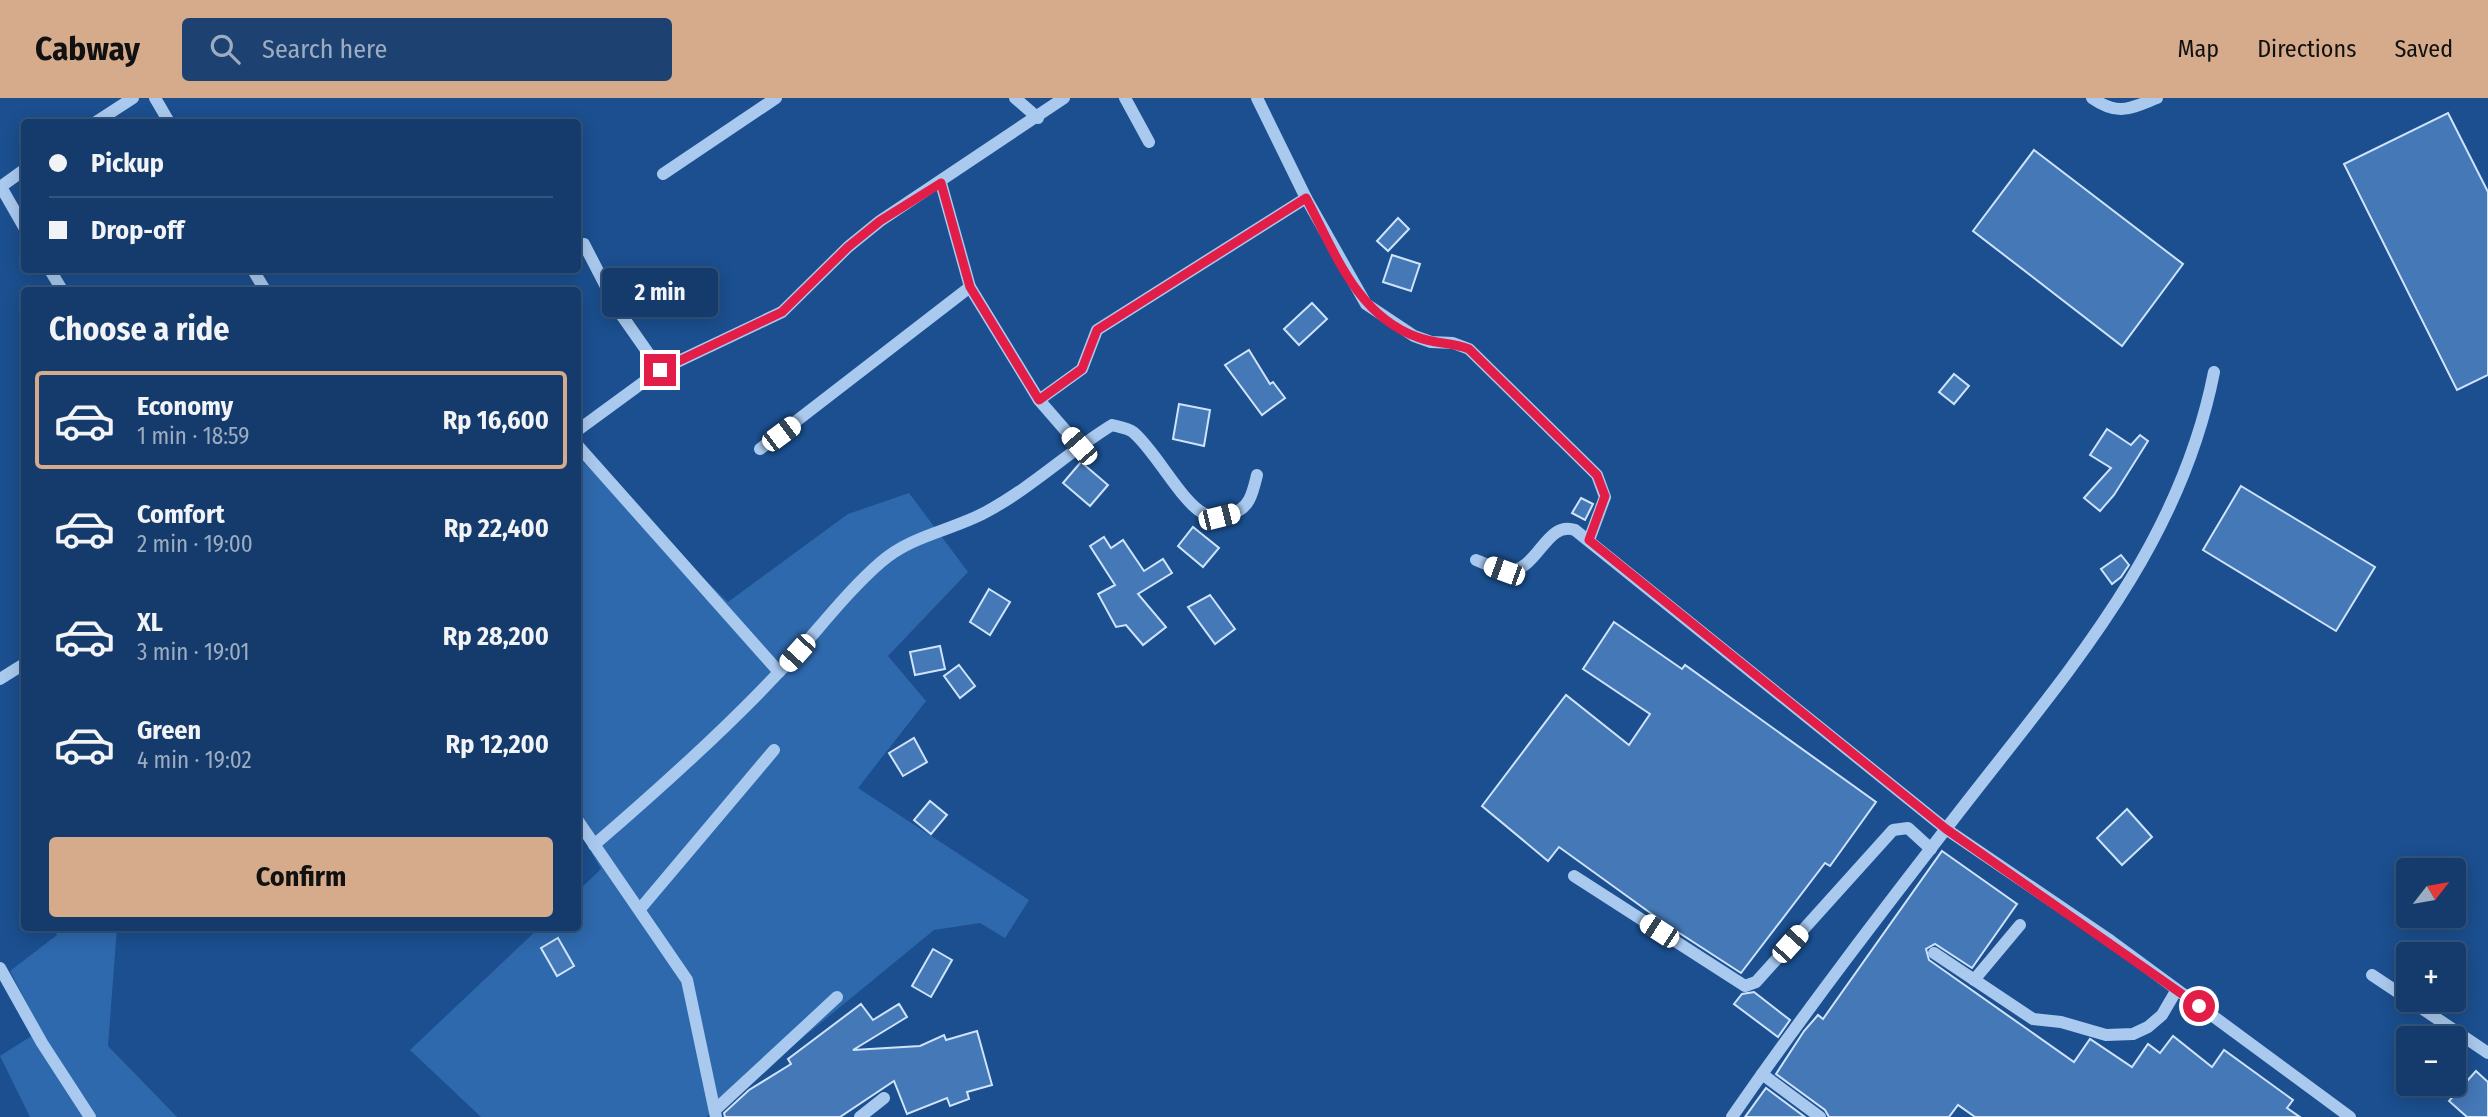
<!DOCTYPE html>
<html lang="en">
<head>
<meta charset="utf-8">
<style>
  :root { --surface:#143b6b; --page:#1d4271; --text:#f1f3f6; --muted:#9dadc1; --line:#33557e; --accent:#d6ab8b }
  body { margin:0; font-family:"Fira Sans Condensed",sans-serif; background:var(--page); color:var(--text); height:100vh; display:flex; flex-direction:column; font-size:26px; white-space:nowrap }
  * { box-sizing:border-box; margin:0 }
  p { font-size:23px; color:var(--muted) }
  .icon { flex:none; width:38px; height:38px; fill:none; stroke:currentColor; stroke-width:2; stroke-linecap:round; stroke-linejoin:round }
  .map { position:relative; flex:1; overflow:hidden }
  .sheet { position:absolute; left:21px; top:189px; width:560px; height:644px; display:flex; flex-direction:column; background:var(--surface); border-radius:7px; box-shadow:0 4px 18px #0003,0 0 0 2px var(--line) }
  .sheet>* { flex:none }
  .top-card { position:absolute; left:21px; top:21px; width:560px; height:154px; border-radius:7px; box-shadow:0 4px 18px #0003,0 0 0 2px var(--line); display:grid; align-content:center; height:154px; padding:0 28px; background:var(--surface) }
  .needle { width:46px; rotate:59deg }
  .buttons { position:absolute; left:2396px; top:760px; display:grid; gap:14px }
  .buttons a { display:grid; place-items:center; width:70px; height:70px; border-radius:7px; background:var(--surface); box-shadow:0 4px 18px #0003,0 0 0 2px var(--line); font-size:35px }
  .end { position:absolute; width:32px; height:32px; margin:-16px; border:9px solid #e11d48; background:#fff; box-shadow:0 0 0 4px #fff }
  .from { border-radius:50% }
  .bubble { position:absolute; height:49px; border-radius:7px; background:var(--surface); box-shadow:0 4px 18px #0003,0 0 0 2px var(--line); font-size:23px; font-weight:700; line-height:49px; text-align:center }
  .car { position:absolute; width:21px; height:42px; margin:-21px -10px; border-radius:9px; box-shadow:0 0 5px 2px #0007; background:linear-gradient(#fff 24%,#345 0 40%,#fff 0 76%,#345 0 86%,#fff 0) }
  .top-card b { display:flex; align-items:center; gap:24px; height:66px; font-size:26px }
  .top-card b+b { border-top:2px solid var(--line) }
  .top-card i { width:18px; height:18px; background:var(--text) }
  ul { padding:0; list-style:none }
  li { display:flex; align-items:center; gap:21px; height:98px; margin:0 14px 10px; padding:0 14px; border:4px solid transparent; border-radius:7px }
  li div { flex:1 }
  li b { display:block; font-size:26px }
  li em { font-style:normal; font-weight:700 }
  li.current { border-color:var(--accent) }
  li>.icon { width:63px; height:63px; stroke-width:1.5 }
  h2 { padding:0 28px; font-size:32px; line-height:84px }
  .action { display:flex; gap:14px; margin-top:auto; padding:14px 28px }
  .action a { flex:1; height:80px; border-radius:7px; background:var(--accent); color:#111; font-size:28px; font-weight:700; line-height:80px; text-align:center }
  header { display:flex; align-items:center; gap:42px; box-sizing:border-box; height:98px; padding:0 35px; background:var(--accent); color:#111 }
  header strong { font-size:33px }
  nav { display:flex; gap:38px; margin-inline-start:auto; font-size:24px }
  .search { width:490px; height:63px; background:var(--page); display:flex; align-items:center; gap:18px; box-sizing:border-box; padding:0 24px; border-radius:7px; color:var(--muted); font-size:26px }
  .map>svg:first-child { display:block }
  .green { fill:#2e69ad }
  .building { fill:#4478b7; stroke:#cfe3fa; stroke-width:2 }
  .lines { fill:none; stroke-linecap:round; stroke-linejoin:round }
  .minor { stroke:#a9c9ee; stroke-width:12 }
  .route { stroke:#e11d48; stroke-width:9 }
</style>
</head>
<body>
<header>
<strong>Cabway</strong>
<div class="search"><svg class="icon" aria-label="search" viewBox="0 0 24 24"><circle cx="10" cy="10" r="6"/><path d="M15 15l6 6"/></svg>Search here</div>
<nav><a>Map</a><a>Directions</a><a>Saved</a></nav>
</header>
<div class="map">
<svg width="2488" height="1019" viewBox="0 0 2488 1019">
  <rect width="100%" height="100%" fill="#1b4f8f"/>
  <g class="green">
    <path d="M 582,363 L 728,504 L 848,416 L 909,395 L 968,474 L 888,558 L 926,603 L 858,690 L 1029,802 L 1005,840 L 980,825 L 934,832 L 706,1019 L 481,1019 L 410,952 L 539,830 L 578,830 L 578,793 L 601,771 L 578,731 L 578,365 Z"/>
    <path d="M 54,830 L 117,830 L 108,948 L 177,1019 L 30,1019 L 0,958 L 41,932 L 10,873 L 57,837 Z"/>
  </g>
  <g class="building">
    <path d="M 2448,15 L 2488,94 L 2488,277 L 2457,292 L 2344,66 Z"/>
    <path d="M 2034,52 L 2183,166 L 2122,248 L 1973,133 Z"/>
    <path d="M 1398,120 L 1409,131 L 1388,153 L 1377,143 Z"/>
    <path d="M 1392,157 L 1420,166 L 1411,193 L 1383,184 Z"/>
    <path d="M 1312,205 L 1327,221 L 1299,247 L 1284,231 Z"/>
    <path d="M 1249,252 L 1270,286 L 1273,284 L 1285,300 L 1262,317 L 1225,267 Z"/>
    <path d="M 1954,276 L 1969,288 L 1954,306 L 1939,294 Z"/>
    <path d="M 1179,306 L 1210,312 L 1204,348 L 1173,341 Z"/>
    <path d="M 2107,331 L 2131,347 L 2140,337 L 2148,343 L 2114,397 L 2100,413 L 2084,400 L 2111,370 L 2090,357 Z"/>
    <path d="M 1081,364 L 1108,387 L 1090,408 L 1063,385 Z"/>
    <path d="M 2241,388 L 2375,469 L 2336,533 L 2203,452 Z"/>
    <path d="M 1581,400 L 1593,406 L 1585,422 L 1572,415 Z"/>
    <path d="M 1193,429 L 1219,450 L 1203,469 L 1178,448 Z"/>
    <path d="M 1104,439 L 1111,450 L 1123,442 L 1144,473 L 1163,461 L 1172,475 L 1138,496 L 1166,529 L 1143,547 L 1126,527 L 1116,529 L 1098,496 L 1115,487 L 1090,448 Z"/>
    <path d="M 2121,457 L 2129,467 L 2121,479 L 2112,486 L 2101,471 Z"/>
    <path d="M 989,491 L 1010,504 L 990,537 L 970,524 Z"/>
    <path d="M 1210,497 L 1235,531 L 1215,546 L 1188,509 Z"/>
    <path d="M 1614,524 L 1682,571 L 1685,567 L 1876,704 L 1830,768 L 1825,765 L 1741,875 L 1667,827 L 1559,749 L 1548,763 L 1482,708 L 1566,597 L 1629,647 L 1650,616 L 1583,571 Z"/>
    <path d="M 940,548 L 945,571 L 915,577 L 910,554 Z"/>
    <path d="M 959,567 L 975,588 L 960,600 L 944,578 Z"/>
    <path d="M 914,640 L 927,664 L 903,678 L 889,655 Z"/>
    <path d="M 930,703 L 947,717 L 931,736 L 914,722 Z"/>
    <path d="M 2127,711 L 2152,739 L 2122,767 L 2097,740 Z"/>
    <path d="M 1942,753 L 2017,806 L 1972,870 L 1935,846 L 1926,851 L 1929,862 L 2074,964 L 2090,941 L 2132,969 L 2148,946 L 2160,955 L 2173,938 L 2212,969 L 2224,952 L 2293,1002 L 2287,1010 L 2300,1019 L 1975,1019 L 1958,1007 L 1949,1019 L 1829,1019 L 1825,1012 L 1776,976 L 1804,933 L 1818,917 L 1823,921 Z"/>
    <path d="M 558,840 L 574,868 L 557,878 L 541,850 Z"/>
    <path d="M 933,851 L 952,862 L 931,899 L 912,888 Z"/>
    <path d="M 1754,894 L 1790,922 L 1778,939 L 1734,906 L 1742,896 Z"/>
    <path d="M 861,906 L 873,922 L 899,906 L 907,919 L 853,952 L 920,948 L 944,937 L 946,942 L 977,933 L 992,987 L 967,994 L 969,1001 L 950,1008 L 947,1000 L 907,1016 L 894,983 L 840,1019 L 725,1019 L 724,1015 L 749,992 L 791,966 L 788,961 Z"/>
    <path d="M 2476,973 L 2488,984 L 2488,1019 L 2467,1019 L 2449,1003 Z"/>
    <path d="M 1766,990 L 1805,1019 L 1745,1019 Z"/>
  </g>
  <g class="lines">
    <g class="minor">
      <path d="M 155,0 L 169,24"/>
      <path d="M 1015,0 L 1038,20"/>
      <path d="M 1125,0 L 1149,44"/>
      <path d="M 1257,0 L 1306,100 L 1366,206 L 1414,238 L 1431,244 L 1453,245 L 1469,251 L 1597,377 L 1605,399 L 1589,442"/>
      <path d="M 2092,0 C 2118,18 2129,11 2157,0"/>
      <path d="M 96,24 L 133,0"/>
      <path d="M 663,76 L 776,0"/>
      <path d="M 941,85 L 970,189 L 1039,302 L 1079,348"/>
      <path d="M 0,89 L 24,72"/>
      <path d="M 1,89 L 24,129"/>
      <path d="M 584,146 L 618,212 L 660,272"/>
      <path d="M 50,172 L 62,192"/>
      <path d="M 253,172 L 265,192"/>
      <path d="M 1039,302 L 1082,271 L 1097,232 L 1306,100"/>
      <path d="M 578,332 L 660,272 L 782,214 L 848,149 L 880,123 L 1064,0"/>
      <path d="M 578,348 L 779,574"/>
      <path d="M 760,351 L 970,189"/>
      <path d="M 1476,462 C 1486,466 1497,472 1508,473 C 1538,473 1546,422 1575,432 L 1946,731 L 2111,843 L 2350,1019"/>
      <path d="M 0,581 L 24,566"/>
      <path d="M 578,723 L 687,882 L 716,1019"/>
      <path d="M 594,747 C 658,692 722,635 780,573 C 814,538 844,496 881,464 C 912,437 951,433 986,414 C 1031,390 1068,354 1112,327 C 1119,329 1127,330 1133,334 C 1156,353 1183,407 1205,416 C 1214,420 1223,417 1232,415 C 1250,411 1253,393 1257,377"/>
      <path d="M 1574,778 L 1745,888 L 1756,884 L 1893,732 L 1908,730 L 1931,751"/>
      <path d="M 640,811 L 774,652"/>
      <path d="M 1934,855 L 2033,921 L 2061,924 L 2106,937 L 2133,936 L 2148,929 L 2162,917 L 2176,893"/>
      <path d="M 0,870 L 42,945 L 90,1019"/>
      <path d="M 2372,877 L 2408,901"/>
      <path d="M 1974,882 L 2020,827"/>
      <path d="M 2408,901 L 2488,955"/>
      <path d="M 1762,976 L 1820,1019"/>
      <path d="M 715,1012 L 837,899"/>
      <path d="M 860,1019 L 884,1000"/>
      <path d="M 1732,1019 C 1806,912 1886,808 1966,705 C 2071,570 2180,447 2214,274"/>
    </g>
  </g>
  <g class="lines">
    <path class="route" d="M 660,272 L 782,214 L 848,149 L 880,123 L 941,85 L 970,189 L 1039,302 L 1082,271 L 1097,232 L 1306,100 C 1334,152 1356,217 1417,239 C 1434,246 1451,244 1469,251 L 1597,377 L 1605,398 L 1589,442 L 1946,731 L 2199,908"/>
  </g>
</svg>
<div class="buttons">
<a><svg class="needle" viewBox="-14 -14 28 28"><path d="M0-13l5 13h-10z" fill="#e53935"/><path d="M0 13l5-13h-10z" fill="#9dadc1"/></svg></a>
<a>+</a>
<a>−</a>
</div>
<i class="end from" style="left:2199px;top:908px"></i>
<i class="end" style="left:660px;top:272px"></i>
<div class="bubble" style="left:602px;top:170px;width:116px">2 min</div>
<i class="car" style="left:781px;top:336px;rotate:53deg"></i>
<i class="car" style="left:1079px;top:348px;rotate:319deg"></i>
<i class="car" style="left:1219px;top:419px;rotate:76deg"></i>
<i class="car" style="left:1504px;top:473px;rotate:290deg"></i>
<i class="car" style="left:797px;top:555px;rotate:222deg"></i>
<i class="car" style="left:1659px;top:833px;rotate:303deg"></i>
<i class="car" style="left:1790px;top:846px;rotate:42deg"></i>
<div class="top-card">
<b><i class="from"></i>Pickup</b>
<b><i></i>Drop-off</b>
</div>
<section class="sheet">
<h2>Choose a ride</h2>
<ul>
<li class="current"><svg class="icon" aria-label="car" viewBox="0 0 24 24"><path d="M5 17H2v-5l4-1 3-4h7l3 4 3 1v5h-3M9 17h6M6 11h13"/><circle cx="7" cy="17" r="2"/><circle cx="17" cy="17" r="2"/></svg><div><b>Economy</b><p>1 min · 18:59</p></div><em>Rp 16,600</em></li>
<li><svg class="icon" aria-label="car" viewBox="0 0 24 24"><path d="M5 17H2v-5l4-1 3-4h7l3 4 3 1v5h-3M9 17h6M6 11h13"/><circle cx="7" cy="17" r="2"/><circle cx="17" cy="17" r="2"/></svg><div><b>Comfort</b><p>2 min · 19:00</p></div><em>Rp 22,400</em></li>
<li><svg class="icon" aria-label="car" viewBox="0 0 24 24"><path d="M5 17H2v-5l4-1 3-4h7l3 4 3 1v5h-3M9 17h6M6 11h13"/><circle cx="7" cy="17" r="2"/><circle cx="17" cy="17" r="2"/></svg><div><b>XL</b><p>3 min · 19:01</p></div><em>Rp 28,200</em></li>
<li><svg class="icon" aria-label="car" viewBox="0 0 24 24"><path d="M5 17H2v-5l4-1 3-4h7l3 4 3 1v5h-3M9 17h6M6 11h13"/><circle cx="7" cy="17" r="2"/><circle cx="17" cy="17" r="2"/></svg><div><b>Green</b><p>4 min · 19:02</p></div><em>Rp 12,200</em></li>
</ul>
<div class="action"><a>Confirm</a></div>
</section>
</div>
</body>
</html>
